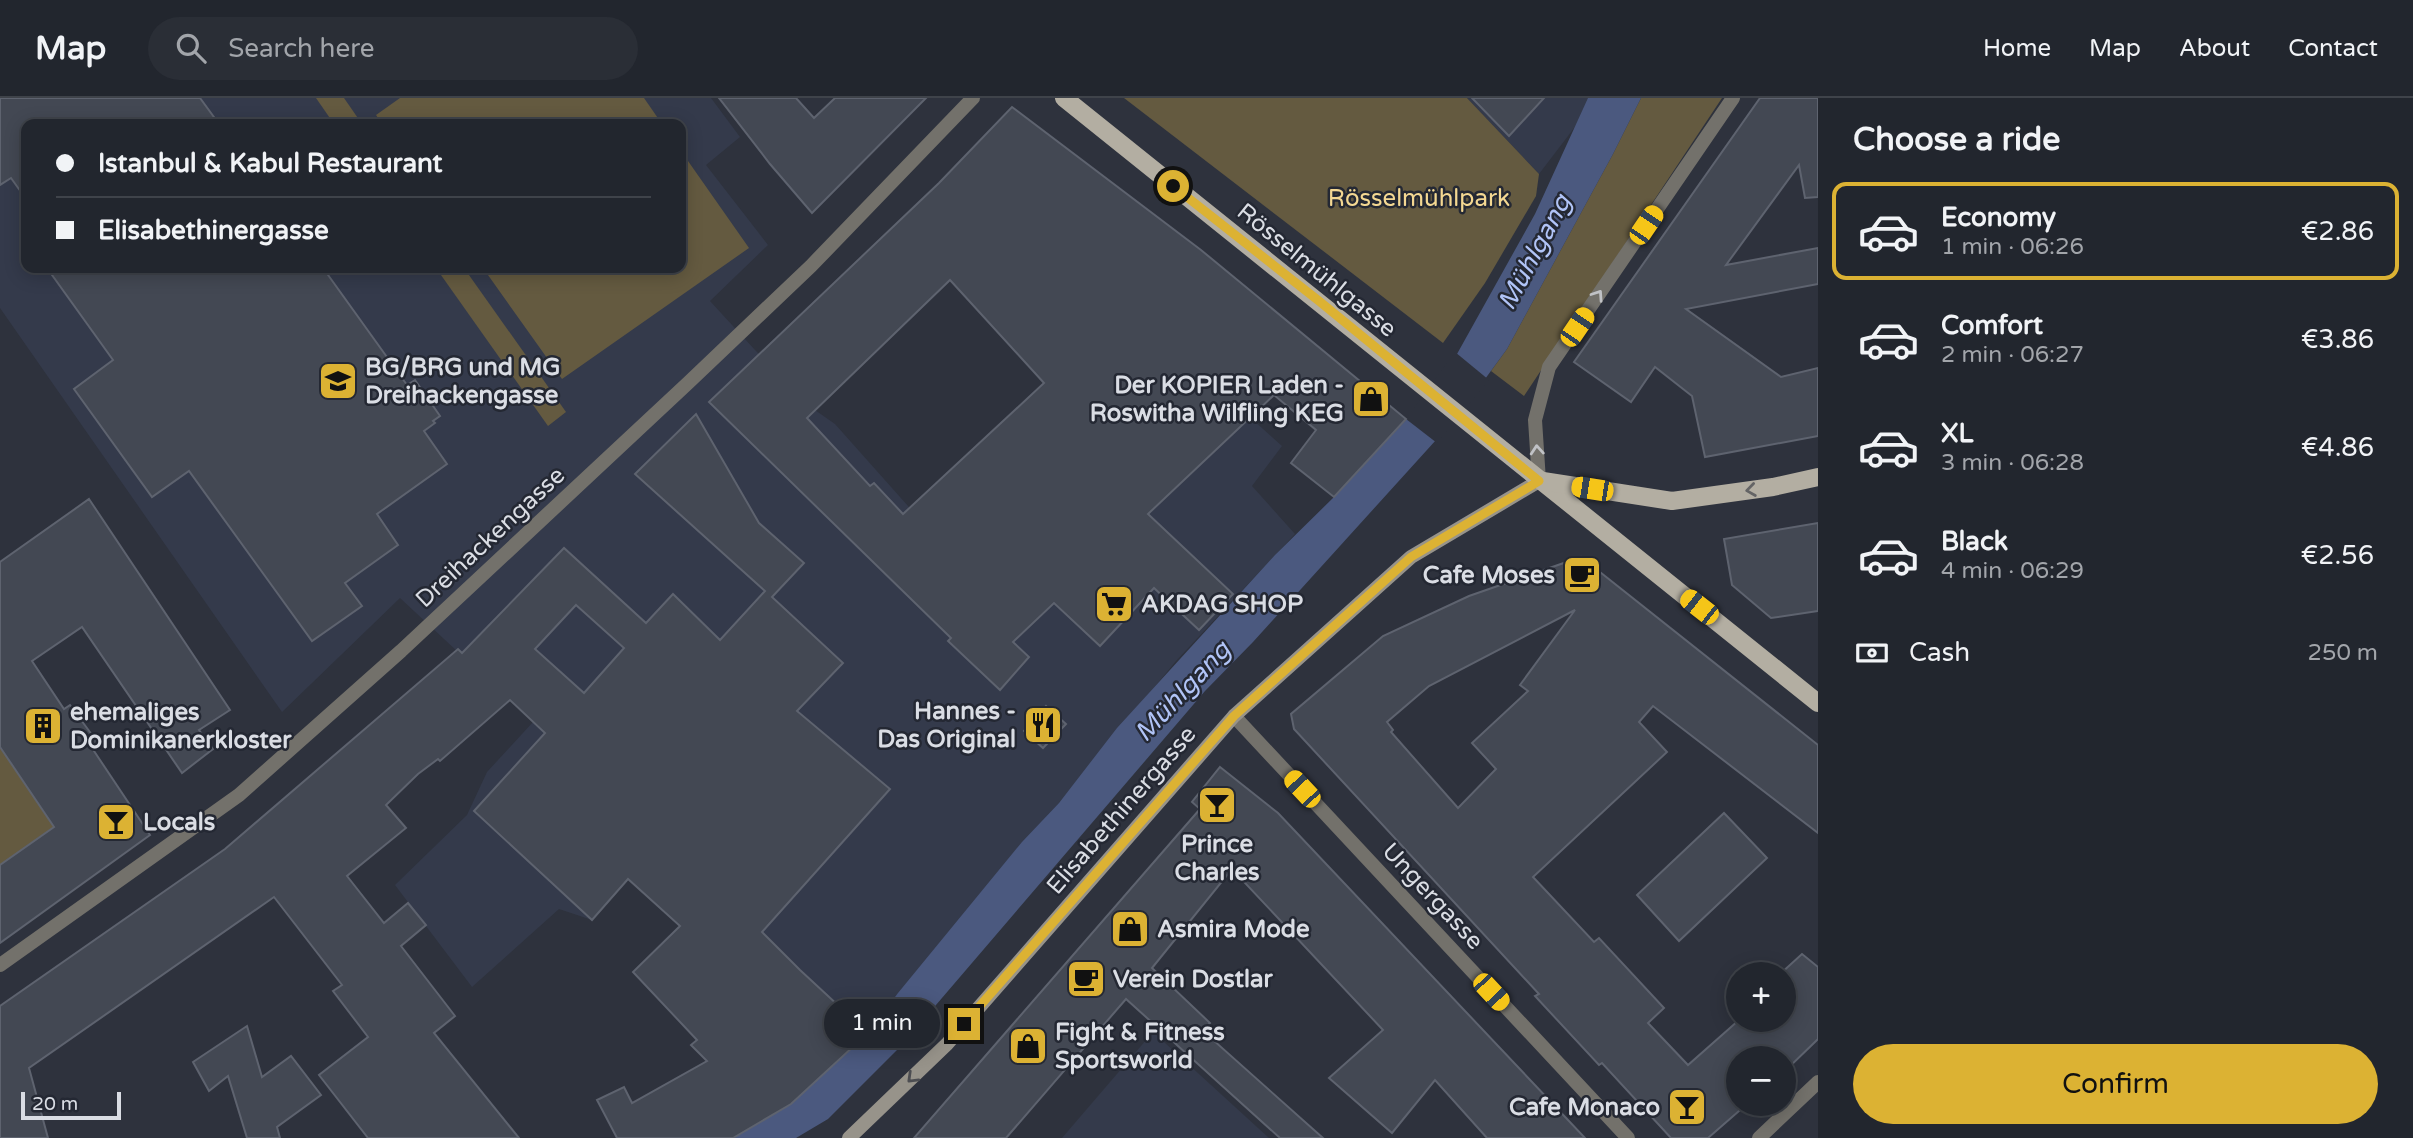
<!DOCTYPE html>
<html lang="en">
<head>
<meta charset="utf-8">
<style>
  :root { --surface:#22262e; --page:#2a2e36; --text:#f1f3f6; --muted:#a2a5aa; --line:#3f434a; --accent:#dcb233 }
  body { margin:0; font-family:"Varela Round",sans-serif; background:var(--page); color:var(--text); height:100vh; display:flex; flex-direction:column; font-size:26px; white-space:nowrap }
  * { box-sizing:border-box; margin:0 }
  p { font-size:23px; color:var(--muted) }
  .icon { flex:none; width:38px; height:38px; fill:none; stroke:currentColor; stroke-width:2; stroke-linecap:round; stroke-linejoin:round }
  .map { position:relative; flex:1; overflow:hidden }
  .sheet { display:flex; flex-direction:column; background:var(--surface); width:595px }
  .sheet>* { flex:none }
  .hud { position:absolute; left:21px; top:21px; width:665px; height:154px; border-radius:14px; box-shadow:0 4px 18px #0003,0 0 0 2px var(--line); display:grid; align-content:center; height:154px; padding:0 35px; background:var(--surface) }
  .fabs { position:absolute; left:1726px; top:864px; display:grid; gap:14px }
  .fabs a { display:grid; place-items:center; width:70px; height:70px; border-radius:50%; background:var(--surface); box-shadow:0 4px 18px #0003,0 0 0 2px var(--line); font-size:35px }
  .scale { position:absolute; left:21px; bottom:18px; width:100px; box-sizing:border-box; padding-left:7px; border:4px solid #dadde4; border-top:0; font-size:19px; line-height:24px; white-space:nowrap; color:#dadde4; -webkit-text-stroke:5px #242833; paint-order:stroke }
  .end { position:absolute; width:32px; height:32px; margin:-16px; border:9px solid #dcb233; background:#111; box-shadow:0 0 0 4px #111 }
  .from { border-radius:50% }
  .bubble { position:absolute; height:49px; border-radius:24px; background:var(--surface); box-shadow:0 4px 18px #0003,0 0 0 2px var(--line); font-size:23px; font-weight:600; line-height:49px; text-align:center }
  .car { position:absolute; width:21px; height:42px; margin:-21px -10px; border-radius:9px; box-shadow:0 0 5px 2px #0007; background:linear-gradient(#f5c518 24%,#345 0 40%,#f5c518 0 76%,#345 0 86%,#f5c518 0) }
  .hud b { display:flex; align-items:center; gap:24px; height:66px; font-size:26px }
  .hud b+b { border-top:2px solid var(--line) }
  .hud i { width:18px; height:18px; background:var(--text) }
  ul { padding:0; list-style:none }
  li { display:flex; align-items:center; gap:21px; height:98px; margin:0 14px 10px; padding:0 21px; border:4px solid transparent; border-radius:14px }
  li div { flex:1 }
  li b { display:block; font-size:26px }
  li em { font-style:normal; font-weight:600 }
  li.active { border-color:var(--accent) }
  li>.icon { width:63px; height:63px; stroke-width:1.5 }
  h2 { padding:0 35px; font-size:32px; line-height:84px }
  .pay { display:flex; align-items:center; gap:18px; height:77px; padding:0 35px; font-size:26px }
  .pay p { margin-inline-start:auto }
  .button { display:flex; gap:14px; margin-top:auto; padding:14px 35px }
  .button a { flex:1; height:80px; border-radius:42px; background:var(--accent); color:#111; font-size:28px; font-weight:600; line-height:80px; text-align:center }
  header { display:flex; align-items:center; gap:42px; box-sizing:border-box; height:98px; padding:0 35px; background:var(--surface); border-bottom:2px solid var(--line) }
  header strong { font-size:33px }
  nav { display:flex; gap:38px; margin-inline-start:auto; font-size:24px }
  .search { width:490px; height:63px; background:var(--page); display:flex; align-items:center; gap:18px; box-sizing:border-box; padding:0 24px; border-radius:38px; color:var(--muted); font-size:26px }
  main { display:flex; flex:1; min-height:0 }
  .map>svg:first-child { display:block }
  .built { fill:#343a4b; fill-rule:evenodd }
  .green { fill:#645a40 }
  .water { fill:#4b597f }
  .pier { fill:#2e323d }
  .building { fill:#434853; stroke:#5e636f; stroke-width:2; fill-rule:evenodd }
  .lines { fill:none; stroke-linecap:round; stroke-linejoin:round }
  .minor { stroke:#73716b; stroke-width:14 }
  .secondary { stroke:#97938a; stroke-width:14 }
  .primary { stroke:#b3aea2; stroke-width:18 }
  .oneway { stroke:#c0c2c6 }
  .oneway2 { stroke:#646465 }
  .oneway3 { stroke:#4c4d51 }
  .route { stroke:#dcb233; stroke-width:9 }
  .labels { text-anchor:middle; stroke-width:5; stroke-linejoin:round; paint-order:stroke }
  .park-label { font-size:24px; fill:#f4d892; stroke:#242833 }
  .street-label { font-size:24px; fill:#dadde4; stroke:#242833 }
  .poi-label { font-size:24px; font-weight:bold; fill:#dadde4; stroke:#242833; text-anchor:start }
  .water-label { font-size:26px; font-style:italic; fill:#b1c4f7; stroke:#242833 }
</style>
</head>
<body>
<header>
<strong>Map</strong>
<div class="search"><svg class="icon" aria-label="search" viewBox="0 0 24 24"><circle cx="10" cy="10" r="6"/><path d="M15 15l6 6"/></svg>Search here</div>
<nav><a>Home</a><a>Map</a><a>About</a><a>Contact</a></nav>
</header>
<main>
<div class="map">
<svg width="1818" height="1040" viewBox="0 0 1818 1040">
  <rect width="100%" height="100%" fill="#2e323d"/>
  <g class="built">
    <path d="M 0,0 L 711,0 L 740,39 L 706,67 L 768,147 L 710,203 L 755,252 L 815,312 L 835,326 L 965,472 L 1176,265 L 1252,321 L 1282,348 L 1252,388 L 1295,436 L 1176,563 L 1059,705 L 1022,745 L 866,937 L 864,931 L 628,781 L 592,822 L 559,811 L 472,889 L 395,787 L 467,717 L 487,674 L 533,624 L 400,500 L 282,614 L 0,210 ZM 26,26 L 681,26 L 681,170 L 26,170 Z"/>
    <path d="M 1467,0 L 1597,0 L 1539,76 Z"/>
    <path d="M 1153,934 L 1269,1040 L 1062,1040 Z"/>
  </g>
  <g class="green">
    <path d="M 316,0 L 344,0 L 362,26 L 334,26 Z"/>
    <path d="M 400,0 L 644,0 L 662,26 L 382,26 L 376,17 Z"/>
    <path d="M 1124,0 L 1467,0 L 1539,76 L 1536,98 L 1485,185 L 1443,245 Z"/>
    <path d="M 1641,0 L 1722,0 L 1524,298 L 1491,273 L 1507,251 L 1613,56 Z"/>
    <path d="M 681,53 L 749,150 L 562,281 L 483,170 L 681,170 Z"/>
    <path d="M 436,170 L 464,170 L 566,314 L 548,328 Z"/>
    <path d="M 0,649 L 54,729 L 0,767 Z"/>
  </g>
  <path class="water" d="M 1588,0 L 1641,0 L 1613,56 L 1507,251 L 1466,307 L 1436,342 L 1253,544 L 1205,593 L 900,949 L 828,1021 L 796,1040 L 732,1040 L 791,1006 L 868,935 L 898,895 L 1022,744 L 1059,705 L 1117,630 L 1275,457 L 1334,399 L 1435,291 L 1457,256 L 1535,116 Z"/>
  <path class="pier" d="M 1455,254 L 1489,282 L 1437,345 L 1406,321 Z"/>
  <g class="building">
    <path d="M 0,0 L 200,0 L 219,26 L 26,26 L 26,101 L 11,80 L 0,87 Z"/>
    <path d="M 719,0 L 796,0 L 814,20 L 835,0 L 926,0 L 812,115 L 770,66 Z"/>
    <path d="M 1472,0 L 1544,0 L 1509,38 Z"/>
    <path d="M 1760,0 L 1818,0 L 1818,99 L 1805,100 L 1799,67 L 1726,167 L 1818,150 L 1818,186 L 1686,211 L 1781,279 L 1818,270 L 1818,338 L 1705,359 L 1692,298 L 1655,269 L 1631,304 L 1574,264 Z"/>
    <path d="M 1012,9 L 1201,152 L 1406,321 L 1334,399 L 1291,365 L 1316,332 L 1274,297 L 1148,416 L 1233,496 L 1199,532 L 1154,490 L 1100,548 L 1054,505 L 1013,544 L 1029,559 L 1000,592 L 948,543 L 951,540 L 709,304 L 939,85 ZM 950,182 L 1044,285 L 903,416 L 874,385 L 870,388 L 807,320 Z"/>
    <path d="M 47,170 L 323,170 L 407,287 L 415,282 L 440,318 L 433,323 L 435,325 L 424,333 L 447,366 L 377,416 L 398,447 L 345,485 L 362,508 L 312,543 L 189,373 L 152,399 L 74,291 L 113,262 Z"/>
    <path d="M 696,316 L 759,425 L 804,465 L 772,499 L 843,565 L 797,613 L 890,691 L 762,834 L 800,872 L 868,935 L 791,1006 L 733,1040 L 617,1040 L 597,1002 L 624,989 L 632,1005 L 707,963 L 691,947 L 697,942 L 633,874 L 680,828 L 628,781 L 592,822 L 474,713 L 545,635 L 510,602 L 440,663 L 438,661 L 418,676 L 386,707 L 406,730 L 347,778 L 384,825 L 408,805 L 426,827 L 401,848 L 455,918 L 434,935 L 519,1040 L 368,1040 L 319,977 L 368,939 L 333,893 L 342,887 L 274,799 L 29,970 L 48,1040 L 0,1040 L 0,908 L 225,751 L 458,551 L 462,555 L 564,450 L 646,525 L 673,496 L 720,542 L 765,493 L 635,376 ZM 576,507 L 624,550 L 584,595 L 535,551 Z"/>
    <path d="M 89,401 L 230,612 L 199,632 L 213,651 L 182,675 L 82,529 L 32,563 L 64,611 L 70,607 L 98,645 L 92,650 L 150,737 L 0,845 L 0,767 L 54,729 L 0,649 L 0,464 Z"/>
    <path d="M 1818,425 L 1818,513 L 1771,520 L 1732,487 L 1724,441 Z"/>
    <path d="M 1581,459 L 1818,647 L 1818,735 L 1653,608 L 1639,624 L 1667,654 L 1533,779 L 1594,844 L 1599,840 L 1664,910 L 1648,925 L 1688,967 L 1739,922 L 1783,922 L 1783,877 L 1779,877 L 1802,856 L 1818,869 L 1818,941 L 1783,975 L 1783,961 L 1738,961 L 1738,1006 L 1747,1006 L 1708,1040 L 1671,1040 L 1602,965 L 1599,967 L 1535,898 L 1539,896 L 1294,631 L 1291,616 L 1383,538 L 1469,498 ZM 1575,512 L 1520,587 L 1528,593 L 1472,645 L 1496,671 L 1458,710 L 1391,634 L 1393,632 L 1387,624 L 1429,588 Z"/>
    <path d="M 1046,608 L 1066,626 L 1043,650 L 1024,633 Z"/>
    <path d="M 1220,669 L 1278,715 L 1585,1040 L 1487,1040 L 1435,982 L 1392,1035 L 1329,980 L 1383,932 L 1232,771 L 1152,870 L 1210,925 L 1203,933 L 1323,1040 L 1280,1040 L 1126,901 L 1006,1040 L 914,1040 L 1200,711 L 1192,704 Z"/>
    <path d="M 1724,715 L 1767,760 L 1679,843 L 1637,797 Z"/>
    <path d="M 247,928 L 262,979 L 291,958 L 321,997 L 277,1029 L 280,1040 L 247,1040 L 228,978 L 209,993 L 193,964 Z"/>
  </g>
  <g class="lines">
    <g class="minor">
      <path d="M 1539,383 L 1535,322 L 1549,269 L 1733,0"/>
      <path d="M 1234,618 L 1628,1040"/>
      <path d="M 0,867 L 239,697 L 401,553 L 688,285 L 811,168 L 973,0"/>
      <path d="M 1759,1040 L 1818,984"/>
    </g>
    <path class="secondary" d="M 849,1040 L 947,946 L 1234,618 L 1411,459 L 1539,383"/>
    <g class="primary">
      <path d="M 1064,0 L 1818,605"/>
      <path d="M 1543,383 L 1672,403 L 1773,389 L 1818,379"/>
    </g>
  </g>
  <defs><path id="oneway-chevron" d="M-2-3.5L2.5 0L-2 3.5" fill="none" stroke-width="1.6" stroke-linecap="round" stroke-linejoin="round" transform="scale(1.75)"/></defs>
  <g class="oneway">
    <use href="#oneway-chevron" transform="translate(1598 197) rotate(-56)"/>
    <use href="#oneway-chevron" transform="translate(1537 352) rotate(-94)"/>
  </g>
  <use class="oneway2" href="#oneway-chevron" transform="translate(1751 392) rotate(172)"/>
  <use class="oneway3" href="#oneway-chevron" transform="translate(912 980) rotate(136)"/>
  <g class="lines">
    <path class="route" d="M 964,926 L 1234,618 L 1411,459 L 1539,383 L 1319,203 L 1173,88"/>
  </g>
  <defs>
    <symbol id="school-square" viewBox="-11 -11 22 22"><rect x="-9" y="-9" width="18" height="18" rx="4" fill="#dcb233" stroke="#242833"/><path d="M0-5L7-2L0 1L-7-2ZM-4 1L0 2.5L4 1V4Q0 6-4 4Z" fill="#111"/></symbol>
    <symbol id="shop-square" viewBox="-11 -11 22 22"><rect x="-9" y="-9" width="18" height="18" rx="4" fill="#dcb233" stroke="#242833"/><path d="M-5-2.5h2.3a2.7 3.5 0 0 1 5.4 0H5L5.5 6h-11ZM-1.5-2.5h3a1.5 2.3 0 0 0-3 0Z" fill="#111"/></symbol>
    <symbol id="cafe-square" viewBox="-11 -11 22 22"><rect x="-9" y="-9" width="18" height="18" rx="4" fill="#dcb233" stroke="#242833"/><path d="M-5.5-4.5H6V0H3Q3 3.5 0 3.5H-2.5Q-5.5 3.5-5.5 0ZM3-3.2v2h1.7v-2ZM-6 4.5H4V6H-6Z" fill="#111"/></symbol>
    <symbol id="supermarket-square" viewBox="-11 -11 22 22"><rect x="-9" y="-9" width="18" height="18" rx="4" fill="#dcb233" stroke="#242833"/><path d="M-6-5.5h2.5l.6 2H6L4.5 2H-2.5L-4.4-4H-6ZM-1.5 3.2a1.3 1.3 0 1 0 .1 0ZM3 3.2a1.3 1.3 0 1 0 .1 0Z" fill="#111"/></symbol>
    <symbol id="restaurant-square" viewBox="-11 -11 22 22"><rect x="-9" y="-9" width="18" height="18" rx="4" fill="#dcb233" stroke="#242833"/><path d="M-5-6h1v4h1v-4h1v4h1v-4h1v5L-1.5 .5V6h-2V.5L-5-1ZM5-6V6H3V1.5H1.5Q1.5-4 5-6Z" fill="#111"/></symbol>
    <symbol id="building-square" viewBox="-11 -11 22 22"><rect x="-9" y="-9" width="18" height="18" rx="4" fill="#dcb233" stroke="#242833"/><path d="M-4-6H4V6H1V3H-1V6H-4ZM-2.5-4.3h1.7v1.8h-1.7ZM.8-4.3h1.7v1.8H.8ZM-2.5-1h1.7V.8h-1.7ZM.8-1h1.7V.8H.8Z" fill="#111"/></symbol>
    <symbol id="bar-square" viewBox="-11 -11 22 22"><rect x="-9" y="-9" width="18" height="18" rx="4" fill="#dcb233" stroke="#242833"/><path d="M-6-5H6L.8 .8V4.5H3.5V6h-7V4.5H-.8V.8Z" fill="#111"/></symbol>
  </defs>
  <g fill-rule="evenodd">
    <use href="#school-square" x="316" y="261" width="44" height="44"/>
    <use href="#shop-square" x="1349" y="279" width="44" height="44"/>
    <use href="#cafe-square" x="1560" y="455" width="44" height="44"/>
    <use href="#supermarket-square" x="1092" y="484" width="44" height="44"/>
    <use href="#restaurant-square" x="1021" y="605" width="44" height="44"/>
    <use href="#building-square" x="21" y="606" width="44" height="44"/>
    <use href="#bar-square" x="1195" y="685" width="44" height="44"/>
    <use href="#bar-square" x="94" y="702" width="44" height="44"/>
    <use href="#shop-square" x="1108" y="809" width="44" height="44"/>
    <use href="#cafe-square" x="1064" y="859" width="44" height="44"/>
    <use href="#shop-square" x="1006" y="926" width="44" height="44"/>
    <use href="#bar-square" x="1665" y="987" width="44" height="44"/>
  </g>
  <g class="labels">
    <g class="park-label">
      <text x="1419" y="108">Rösselmühlpark</text>
    </g>
    <g class="street-label">
      <text transform="translate(1317 172) rotate(39)" y="8">Rösselmühlgasse</text>
      <text transform="translate(490 439) rotate(-43)" y="8">Dreihackengasse</text>
      <text transform="translate(1121 712) rotate(-49)" y="8">Elisabethinergasse</text>
      <text transform="translate(1433 798) rotate(47)" y="8">Ungergasse</text>
    </g>
    <g class="poi-label">
      <text x="365" y="277">BG/BRG und MG<tspan x="365" dy="28">Dreihackengasse</tspan></text>
      <text x="1344" y="295" text-anchor="end">Der KOPIER Laden -<tspan x="1344" dy="28">Roswitha Wilfling KEG</tspan></text>
      <text x="1555" y="485" text-anchor="end">Cafe Moses</text>
      <text x="1141" y="514">AKDAG SHOP</text>
      <text x="1016" y="621" text-anchor="end">Hannes -<tspan x="1016" dy="28">Das Original</tspan></text>
      <text x="70" y="622">ehemaliges<tspan x="70" dy="28">Dominikanerkloster</tspan></text>
      <text x="143" y="732">Locals</text>
      <text x="1217" y="754" text-anchor="middle">Prince<tspan x="1217" dy="28">Charles</tspan></text>
      <text x="1157" y="839">Asmira Mode</text>
      <text x="1113" y="889">Verein Dostlar</text>
      <text x="1055" y="942">Fight &amp; Fitness<tspan x="1055" dy="28">Sportsworld</tspan></text>
      <text x="1660" y="1017" text-anchor="end">Cafe Monaco</text>
    </g>
    <g class="water-label">
      <text transform="translate(1534 154) rotate(-62)" y="9">Mühlgang</text>
      <text transform="translate(1182 593) rotate(-47)" y="9">Mühlgang</text>
    </g>
  </g>
</svg>
<div class="fabs">
<a>+</a>
<a>−</a>
</div>
<div class="scale">20 m</div>
<i class="end from" style="left:1173px;top:88px"></i>
<i class="end" style="left:964px;top:926px"></i>
<div class="bubble" style="left:824px;top:901px;width:116px">1 min</div>
<i class="car" style="left:1646px;top:127px;rotate:34deg"></i>
<i class="car" style="left:1577px;top:229px;rotate:34deg"></i>
<i class="car" style="left:1592px;top:391px;rotate:279deg"></i>
<i class="car" style="left:1699px;top:509px;rotate:308deg"></i>
<i class="car" style="left:1302px;top:691px;rotate:317deg"></i>
<i class="car" style="left:1491px;top:894px;rotate:137deg"></i>
<div class="hud">
<b><i class="from"></i>Istanbul &amp; Kabul Restaurant</b>
<b><i></i>Elisabethinergasse</b>
</div>
</div>
<section class="sheet">
<h2>Choose a ride</h2>
<ul>
<li class="active"><svg class="icon" aria-label="car" viewBox="0 0 24 24"><path d="M5 17H2v-5l4-1 3-4h7l3 4 3 1v5h-3M9 17h6M6 11h13"/><circle cx="7" cy="17" r="2"/><circle cx="17" cy="17" r="2"/></svg><div><b>Economy</b><p>1 min · 06:26</p></div><em>€2.86</em></li>
<li><svg class="icon" aria-label="car" viewBox="0 0 24 24"><path d="M5 17H2v-5l4-1 3-4h7l3 4 3 1v5h-3M9 17h6M6 11h13"/><circle cx="7" cy="17" r="2"/><circle cx="17" cy="17" r="2"/></svg><div><b>Comfort</b><p>2 min · 06:27</p></div><em>€3.86</em></li>
<li><svg class="icon" aria-label="car" viewBox="0 0 24 24"><path d="M5 17H2v-5l4-1 3-4h7l3 4 3 1v5h-3M9 17h6M6 11h13"/><circle cx="7" cy="17" r="2"/><circle cx="17" cy="17" r="2"/></svg><div><b>XL</b><p>3 min · 06:28</p></div><em>€4.86</em></li>
<li><svg class="icon" aria-label="car" viewBox="0 0 24 24"><path d="M5 17H2v-5l4-1 3-4h7l3 4 3 1v5h-3M9 17h6M6 11h13"/><circle cx="7" cy="17" r="2"/><circle cx="17" cy="17" r="2"/></svg><div><b>Black</b><p>4 min · 06:29</p></div><em>€2.56</em></li>
</ul>
<div class="pay"><svg class="icon" aria-label="cash" viewBox="0 0 24 24"><path d="M3 7h18v10H3z"/><circle cx="12" cy="12" r="2"/></svg>Cash<p>250 m</p></div>
<div class="button"><a>Confirm</a></div>
</section>
</main>
</body>
</html>
